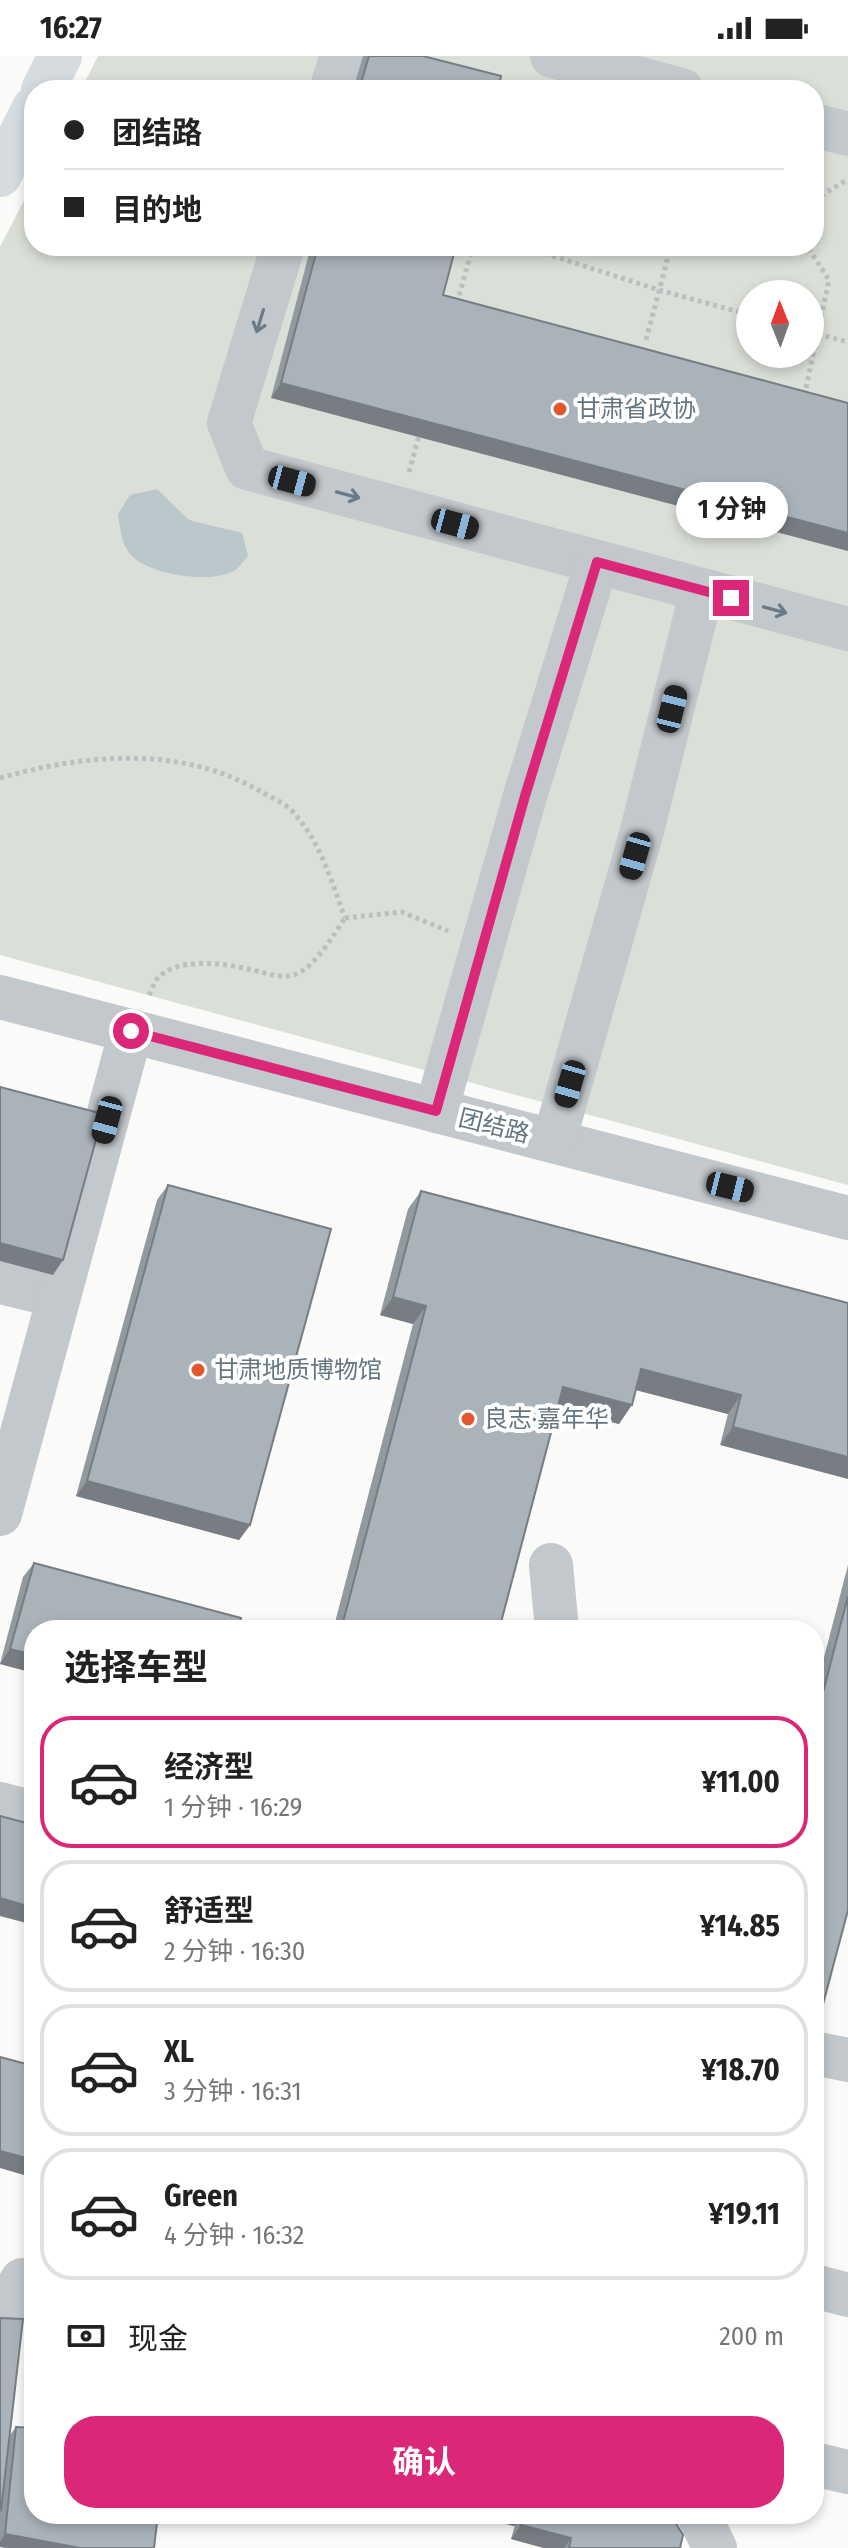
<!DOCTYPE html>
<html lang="zh">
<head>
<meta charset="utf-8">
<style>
  :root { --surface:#fff; --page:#f6f6f6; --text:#222; --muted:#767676; --line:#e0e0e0; --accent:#db2777 }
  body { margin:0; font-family:"Fira Sans Condensed","Noto Sans SC",sans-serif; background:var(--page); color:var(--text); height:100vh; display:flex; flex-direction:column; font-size:30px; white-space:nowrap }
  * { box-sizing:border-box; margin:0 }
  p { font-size:26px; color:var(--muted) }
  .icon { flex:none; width:44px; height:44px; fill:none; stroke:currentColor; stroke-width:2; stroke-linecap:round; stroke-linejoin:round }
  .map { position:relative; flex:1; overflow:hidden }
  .details { position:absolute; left:24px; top:1564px; width:800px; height:904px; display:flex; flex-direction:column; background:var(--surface); border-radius:32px; box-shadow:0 4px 12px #0003 }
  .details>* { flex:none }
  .hud { position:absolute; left:24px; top:24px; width:800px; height:176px; border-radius:32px; box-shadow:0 4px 12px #0003; display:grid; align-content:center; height:176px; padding:0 40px; background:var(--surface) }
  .needle { width:52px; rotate:359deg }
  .controls { position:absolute; left:736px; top:224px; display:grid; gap:16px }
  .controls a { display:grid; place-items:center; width:88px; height:88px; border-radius:50%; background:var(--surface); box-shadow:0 4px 12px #0003; font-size:40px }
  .end { position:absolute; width:36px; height:36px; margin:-18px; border:10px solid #db2777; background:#fff; box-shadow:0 0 0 4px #fff }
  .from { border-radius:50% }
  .bubble { position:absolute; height:56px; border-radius:28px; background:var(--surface); box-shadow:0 4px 12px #0003; font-size:26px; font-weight:700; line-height:56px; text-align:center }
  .car { position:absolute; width:24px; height:48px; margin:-24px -12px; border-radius:10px; box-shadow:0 0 6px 2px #0007; background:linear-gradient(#222 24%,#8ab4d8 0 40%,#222 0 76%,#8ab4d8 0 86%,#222 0) }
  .hud b { display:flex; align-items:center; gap:28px; height:76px; font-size:30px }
  .hud b+b { border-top:2px solid var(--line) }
  .hud i { width:20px; height:20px; background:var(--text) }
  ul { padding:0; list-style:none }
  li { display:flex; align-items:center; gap:24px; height:132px; margin:0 16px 12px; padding:0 24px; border:4px solid var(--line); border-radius:32px }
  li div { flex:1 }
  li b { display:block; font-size:30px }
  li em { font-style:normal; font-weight:700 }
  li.on { border-color:var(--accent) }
  li>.icon { width:72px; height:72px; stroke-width:1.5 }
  h2 { padding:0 40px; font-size:36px; line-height:96px }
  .pay { display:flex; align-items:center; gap:20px; height:88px; padding:0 40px; font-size:30px }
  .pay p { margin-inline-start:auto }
  .action { display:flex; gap:16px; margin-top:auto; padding:16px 40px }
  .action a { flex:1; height:92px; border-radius:32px; background:var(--accent); color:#fff; font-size:32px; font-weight:700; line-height:92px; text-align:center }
  .status { display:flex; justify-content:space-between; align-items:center; height:56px; padding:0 40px; background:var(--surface); direction:ltr }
  .status svg { height:22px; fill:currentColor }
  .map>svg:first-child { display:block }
  .green { fill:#dadfd7; fill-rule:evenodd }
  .water { fill:#bbc7cb }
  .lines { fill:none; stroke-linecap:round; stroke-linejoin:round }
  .path { stroke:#bbbfc2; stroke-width:5; stroke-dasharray:4 4; stroke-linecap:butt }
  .minor { stroke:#c3c8cc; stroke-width:44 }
  .major { stroke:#d6dbdf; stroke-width:44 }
  .wall { fill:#929a9f }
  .shaded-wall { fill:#777d82 }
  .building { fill:#aab3b9; stroke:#777d82; stroke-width:2 }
  .oneway { stroke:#6a7a87 }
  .route { stroke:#db2777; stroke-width:10 }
  .poi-dot { fill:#e4572e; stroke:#fff; stroke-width:3 }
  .labels { text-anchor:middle; stroke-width:8; stroke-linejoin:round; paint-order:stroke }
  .poi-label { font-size:24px; fill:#657683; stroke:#fff; text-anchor:start }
  .street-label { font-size:24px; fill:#657683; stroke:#fff }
</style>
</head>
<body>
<div class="status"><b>16:27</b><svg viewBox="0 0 49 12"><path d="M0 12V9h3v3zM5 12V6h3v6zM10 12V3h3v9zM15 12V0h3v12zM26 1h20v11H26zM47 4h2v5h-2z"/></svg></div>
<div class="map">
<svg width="848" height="2492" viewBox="0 0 848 2492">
  <rect width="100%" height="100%" fill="#fafaf8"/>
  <path class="green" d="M 98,0 L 848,0 L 848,1129 L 0,899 L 0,191 L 34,125 L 34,190 L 814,190 L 814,34 L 81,34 ZM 750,238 L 810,238 L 810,298 L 750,298 Z"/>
  <path class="water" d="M 157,433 L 189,464 L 242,477 L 248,500 C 244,504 240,511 235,514 C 214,529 142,519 128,495 C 121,485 120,470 118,458 L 130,439 Z"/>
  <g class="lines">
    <g class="path">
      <path d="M 814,144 L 848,123"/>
      <path d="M 522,190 L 659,234 L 750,259"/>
      <path d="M 746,190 L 768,195 L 783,190"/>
      <path d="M 457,247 L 473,190"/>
      <path d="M 810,276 L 848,286"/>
      <path d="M 646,284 L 671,190"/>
      <path d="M 806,332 L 829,224 L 807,190"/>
      <path d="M 409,416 L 420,376"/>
      <path d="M 0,722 C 85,698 180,689 260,735 C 270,741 283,746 291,754 C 320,784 331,824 345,862"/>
      <path d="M 345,862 L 402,856 L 448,875"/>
      <path d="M 149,939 C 152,934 154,925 158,922 C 177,901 223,907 248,913 C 265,916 280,924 296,918 C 314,912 335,877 345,862"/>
    </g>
    <g class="minor">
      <path d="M 552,0 L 682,34"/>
      <path d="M 331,34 L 342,0"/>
      <path d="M 814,69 L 848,78"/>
      <path d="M 283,190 L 229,367 L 247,412 L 848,573"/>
      <path d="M 0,941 L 848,1162"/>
      <path d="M 436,1055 L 525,740 L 597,506"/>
      <path d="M 554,1085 L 643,771 L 702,534"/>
      <path d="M 0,1226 L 59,1240"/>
      <path d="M 0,1458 L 131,975"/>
      <path d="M 551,1509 L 557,1574"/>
      <path d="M 0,1748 L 34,1757"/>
      <path d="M 814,1997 L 848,2004"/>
      <path d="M 814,2230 L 848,2239"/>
      <path d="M 0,2249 L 8,2249 L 22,2224 L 34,2226"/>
      <path d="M 814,2408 L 848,2416"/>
      <path d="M 698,2458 L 715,2492"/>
    </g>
    <g class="major">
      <path d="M 43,34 L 60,0"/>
      <path d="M 0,119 L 34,52"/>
    </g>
  </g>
  <g class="wall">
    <path d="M 363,0 L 423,0 L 498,34 L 353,34 Z"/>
    <path d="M 311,190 L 456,190 L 271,342 Z"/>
    <path d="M 168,1129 L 250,1469 L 239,1484 L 76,1440 L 157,1144 Z"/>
    <path d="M 421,1135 L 848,1247 L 720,1389 L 728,1358 L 636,1334 L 619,1368 L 558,1352 L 499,1574 L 333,1574 L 413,1268 L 380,1259 L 408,1153 Z"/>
    <path d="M 34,1507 L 34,1617 L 0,1608 L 23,1521 Z"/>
    <path d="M 848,1509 L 848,1854 L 814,1982 L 814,1640 Z"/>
    <path d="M 16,2371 L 7,2492 L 0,2491 L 0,2455 L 10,2379 Z"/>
    <path d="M 469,2458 L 670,2458 L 680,2492 L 544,2492 L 511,2483 L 515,2469 L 514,2470 Z"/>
  </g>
  <g class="shaded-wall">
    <path d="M 281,327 L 848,477 L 848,495 L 271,342 Z"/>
    <path d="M 0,1187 L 63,1204 L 53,1219 L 0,1205 Z"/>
    <path d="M 393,1241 L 426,1250 L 413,1268 L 380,1259 Z"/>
    <path d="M 641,1313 L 741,1339 L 728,1358 L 628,1332 Z"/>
    <path d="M 563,1331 L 632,1349 L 619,1368 L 550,1350 Z"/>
    <path d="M 733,1371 L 848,1401 L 848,1423 L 720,1389 Z"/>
    <path d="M 87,1425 L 250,1469 L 239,1484 L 76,1440 Z"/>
    <path d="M 10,1593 L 34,1599 L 34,1617 L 0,1608 Z"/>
    <path d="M 0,1842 L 34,1852 L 34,1869 L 0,1860 Z"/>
    <path d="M 0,2095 L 34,2104 L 34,2122 L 0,2112 Z"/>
    <path d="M 469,2458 L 522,2458 L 514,2470 Z"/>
    <path d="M 521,2469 L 571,2482 L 564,2492 L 544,2492 L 511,2483 Z"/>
    <path d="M 5,2478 L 80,2492 L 7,2492 L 0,2491 L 0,2486 Z"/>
  </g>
  <g class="building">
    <path d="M 369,0 L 423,0 L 501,20 L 498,34 L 359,34 Z"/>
    <path d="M 318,190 L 456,190 L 443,239 L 848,347 L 848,477 L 281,327 Z"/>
    <path d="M 0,1031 L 103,1058 L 63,1204 L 0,1187 Z"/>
    <path d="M 168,1129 L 331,1173 L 250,1469 L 87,1425 Z"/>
    <path d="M 421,1135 L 848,1247 L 848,1401 L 733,1371 L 741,1339 L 641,1313 L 632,1349 L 563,1331 L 499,1574 L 341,1574 L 426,1250 L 393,1241 Z"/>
    <path d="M 34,1507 L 241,1562 L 238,1574 L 34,1574 L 34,1599 L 10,1593 Z"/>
    <path d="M 848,1540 L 848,1854 L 814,1982 L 814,1671 Z"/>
    <path d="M 0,1760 L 34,1769 L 34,1852 L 0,1842 Z"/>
    <path d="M 0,2001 L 34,2010 L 34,2104 L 0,2095 Z"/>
    <path d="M 0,2262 L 23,2263 L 1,2454 L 0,2453 Z"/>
    <path d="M 16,2371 L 34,2372 L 34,2458 L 158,2458 L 154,2492 L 80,2492 L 5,2478 Z"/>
    <path d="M 524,2458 L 670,2458 L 683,2479 L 680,2492 L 569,2492 L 571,2482 L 521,2469 Z"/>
  </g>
  <defs><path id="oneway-shaft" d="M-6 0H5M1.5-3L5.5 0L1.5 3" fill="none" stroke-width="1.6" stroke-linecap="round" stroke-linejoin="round" transform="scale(2)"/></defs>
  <g class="oneway">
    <use href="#oneway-shaft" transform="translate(260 265) rotate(107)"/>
    <use href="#oneway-shaft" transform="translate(348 439) rotate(15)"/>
    <use href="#oneway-shaft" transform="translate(775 554) rotate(15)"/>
  </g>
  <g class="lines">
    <path class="route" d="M 131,975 L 436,1055 L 525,740 L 597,506 L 731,542"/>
  </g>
  <g class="poi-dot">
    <circle cx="560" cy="353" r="8"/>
    <circle cx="198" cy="1314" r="8"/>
    <circle cx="468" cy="1363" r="8"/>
  </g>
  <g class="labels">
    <g class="poi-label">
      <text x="576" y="361">甘肃省政协</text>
      <text x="214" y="1322">甘肃地质博物馆</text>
      <text x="484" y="1371">良志·嘉年华</text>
    </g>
    <g class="street-label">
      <text transform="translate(494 1070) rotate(14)" y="8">团结路</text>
    </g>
  </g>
</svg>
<div class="controls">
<a><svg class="needle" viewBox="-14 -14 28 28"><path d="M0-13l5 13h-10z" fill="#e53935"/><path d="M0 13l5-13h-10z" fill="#767676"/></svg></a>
</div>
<i class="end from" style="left:131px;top:975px"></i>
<i class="end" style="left:731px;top:542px"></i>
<div class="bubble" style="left:676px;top:426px;width:112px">1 分钟</div>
<i class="car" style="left:292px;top:425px;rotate:105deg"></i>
<i class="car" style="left:455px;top:468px;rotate:105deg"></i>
<i class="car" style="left:672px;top:653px;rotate:14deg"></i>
<i class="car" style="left:635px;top:800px;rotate:196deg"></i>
<i class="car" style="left:570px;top:1028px;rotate:196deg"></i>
<i class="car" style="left:107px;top:1064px;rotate:195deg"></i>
<i class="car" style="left:730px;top:1131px;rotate:104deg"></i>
<div class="hud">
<b><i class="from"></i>团结路</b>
<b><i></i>目的地</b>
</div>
<section class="details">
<h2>选择车型</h2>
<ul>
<li class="on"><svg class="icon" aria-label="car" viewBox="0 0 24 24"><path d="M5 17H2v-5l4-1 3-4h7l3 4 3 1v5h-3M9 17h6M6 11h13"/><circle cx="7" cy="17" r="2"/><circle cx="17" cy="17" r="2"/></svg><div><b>经济型</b><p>1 分钟 · 16:29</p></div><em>¥11.00</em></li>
<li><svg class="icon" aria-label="car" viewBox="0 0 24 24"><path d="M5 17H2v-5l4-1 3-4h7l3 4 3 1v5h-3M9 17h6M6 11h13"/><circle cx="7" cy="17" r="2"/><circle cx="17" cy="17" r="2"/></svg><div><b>舒适型</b><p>2 分钟 · 16:30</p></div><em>¥14.85</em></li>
<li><svg class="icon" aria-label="car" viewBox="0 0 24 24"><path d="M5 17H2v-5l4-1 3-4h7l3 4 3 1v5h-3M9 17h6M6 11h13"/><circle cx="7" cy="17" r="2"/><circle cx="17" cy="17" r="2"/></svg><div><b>XL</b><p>3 分钟 · 16:31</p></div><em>¥18.70</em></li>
<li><svg class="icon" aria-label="car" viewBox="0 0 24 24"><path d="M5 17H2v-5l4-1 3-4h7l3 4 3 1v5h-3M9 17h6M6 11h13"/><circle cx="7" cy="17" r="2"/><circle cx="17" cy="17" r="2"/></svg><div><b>Green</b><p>4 分钟 · 16:32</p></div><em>¥19.11</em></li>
</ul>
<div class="pay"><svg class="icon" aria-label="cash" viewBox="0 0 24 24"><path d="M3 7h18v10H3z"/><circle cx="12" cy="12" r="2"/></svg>现金<p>200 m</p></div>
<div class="action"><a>确认</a></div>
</section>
</div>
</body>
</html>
